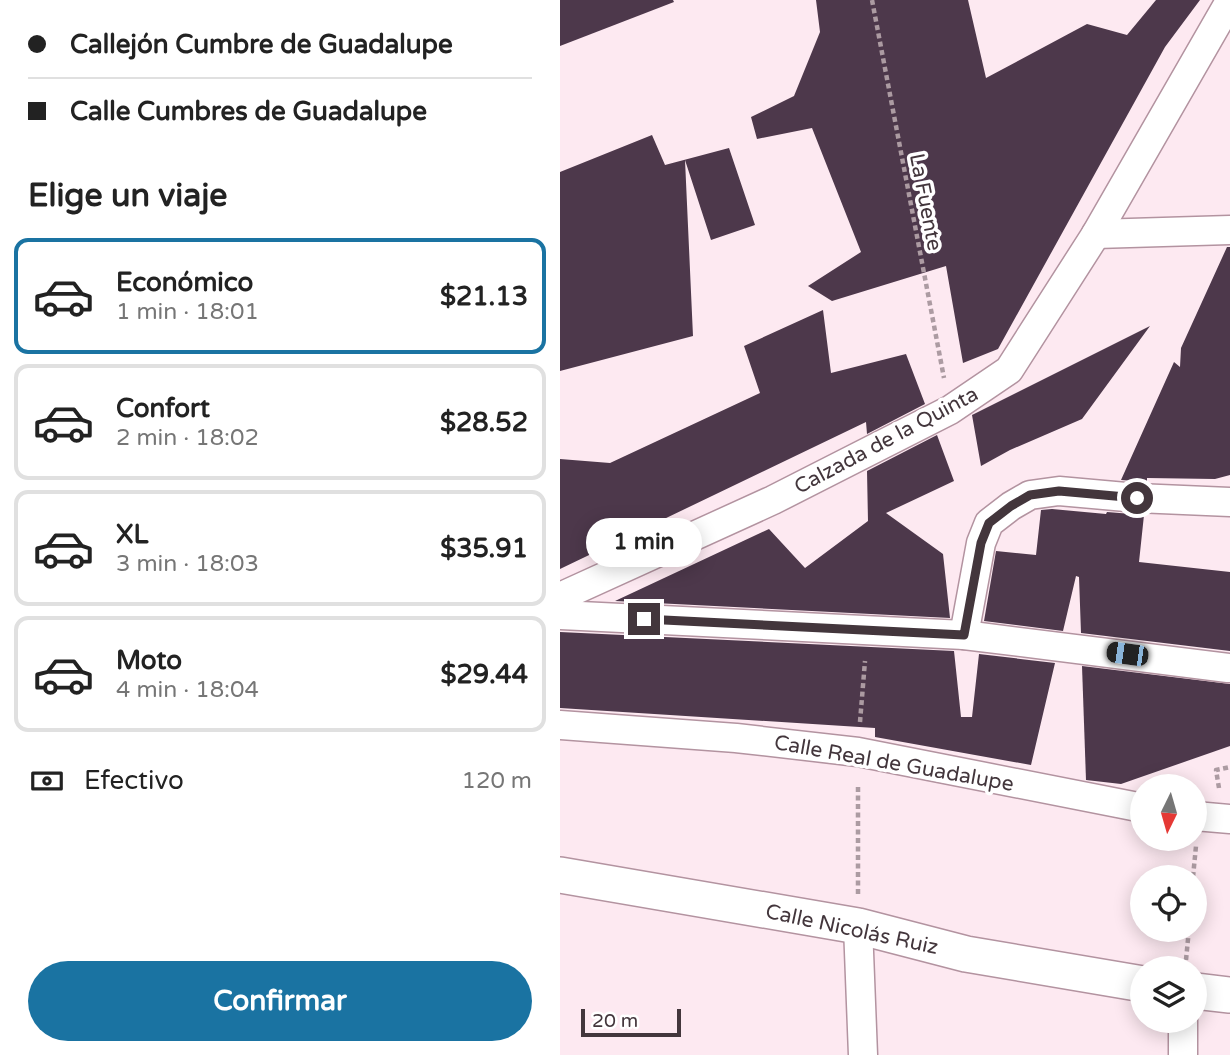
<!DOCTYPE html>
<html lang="es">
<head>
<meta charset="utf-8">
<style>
  :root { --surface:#fff; --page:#f6f6f6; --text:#222; --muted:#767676; --line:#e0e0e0; --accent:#1a73a2 }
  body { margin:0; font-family:"Varela Round",sans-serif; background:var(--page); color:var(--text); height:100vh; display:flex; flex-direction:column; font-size:26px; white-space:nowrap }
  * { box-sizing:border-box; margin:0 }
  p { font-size:23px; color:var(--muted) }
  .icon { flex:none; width:38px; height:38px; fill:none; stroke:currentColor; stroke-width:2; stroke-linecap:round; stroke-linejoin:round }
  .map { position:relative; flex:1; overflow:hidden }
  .panel { display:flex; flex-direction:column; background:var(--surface); width:560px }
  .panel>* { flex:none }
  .top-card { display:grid; align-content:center; height:154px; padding:0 28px; background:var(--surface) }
  .needle { width:46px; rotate:185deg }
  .buttons { position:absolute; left:570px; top:774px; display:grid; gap:14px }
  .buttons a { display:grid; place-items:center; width:77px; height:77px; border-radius:50%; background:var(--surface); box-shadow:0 4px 18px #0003; font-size:35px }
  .scale { position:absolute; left:21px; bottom:18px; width:100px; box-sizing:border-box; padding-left:7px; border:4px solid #43363c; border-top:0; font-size:19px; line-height:24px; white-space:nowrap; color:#43363c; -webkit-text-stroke:5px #fff; paint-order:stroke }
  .end { position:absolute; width:32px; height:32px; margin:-16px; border:9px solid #43363c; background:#fff; box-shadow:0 0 0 4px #fff }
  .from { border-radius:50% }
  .bubble { position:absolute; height:49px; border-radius:24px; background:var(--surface); box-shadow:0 4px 18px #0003; font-size:23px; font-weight:700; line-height:49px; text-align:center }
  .car { position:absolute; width:21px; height:42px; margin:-21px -10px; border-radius:9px; box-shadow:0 0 5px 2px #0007; background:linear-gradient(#222 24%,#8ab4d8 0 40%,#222 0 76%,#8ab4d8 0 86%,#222 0) }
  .top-card b { display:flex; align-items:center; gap:24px; height:66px; font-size:26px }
  .top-card b+b { border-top:2px solid var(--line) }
  .top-card i { width:18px; height:18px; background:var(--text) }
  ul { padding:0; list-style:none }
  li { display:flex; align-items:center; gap:21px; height:116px; margin:0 14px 10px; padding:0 14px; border:4px solid var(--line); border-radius:14px }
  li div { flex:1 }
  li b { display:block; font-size:26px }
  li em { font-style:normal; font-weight:700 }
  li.selected { border-color:var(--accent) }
  li>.icon { width:63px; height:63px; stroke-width:1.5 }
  h2 { padding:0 28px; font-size:32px; line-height:84px }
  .pay { display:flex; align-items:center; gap:18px; height:77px; padding:0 28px; font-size:26px }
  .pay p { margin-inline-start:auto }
  .action { display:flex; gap:14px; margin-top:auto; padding:14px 28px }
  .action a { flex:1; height:80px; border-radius:42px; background:var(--accent); color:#fff; font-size:28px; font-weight:700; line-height:80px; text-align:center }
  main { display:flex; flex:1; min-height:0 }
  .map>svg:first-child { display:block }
  .building { fill:#4d384b }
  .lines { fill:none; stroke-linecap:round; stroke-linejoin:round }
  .minor-casing { stroke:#b393a0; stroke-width:31 }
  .tertiary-casing { stroke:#b393a0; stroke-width:38 }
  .path { stroke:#ac9ba2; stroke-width:4.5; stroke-dasharray:5 3.5; stroke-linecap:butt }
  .minor { stroke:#fff; stroke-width:28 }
  .tertiary { stroke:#fff; stroke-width:35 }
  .route { stroke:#43363c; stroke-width:9 }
  .labels { text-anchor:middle; stroke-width:7; stroke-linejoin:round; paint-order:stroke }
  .street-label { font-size:21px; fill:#43363c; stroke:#fff }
</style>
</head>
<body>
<main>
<section class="panel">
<div class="top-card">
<b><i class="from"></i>Callejón Cumbre de Guadalupe</b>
<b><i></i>Calle Cumbres de Guadalupe</b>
</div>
<h2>Elige un viaje</h2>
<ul>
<li class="selected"><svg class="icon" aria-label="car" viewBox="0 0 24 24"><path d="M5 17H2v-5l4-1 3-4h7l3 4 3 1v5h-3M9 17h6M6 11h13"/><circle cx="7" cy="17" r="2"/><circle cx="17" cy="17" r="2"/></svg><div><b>Económico</b><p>1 min · 18:01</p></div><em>$21.13</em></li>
<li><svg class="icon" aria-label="car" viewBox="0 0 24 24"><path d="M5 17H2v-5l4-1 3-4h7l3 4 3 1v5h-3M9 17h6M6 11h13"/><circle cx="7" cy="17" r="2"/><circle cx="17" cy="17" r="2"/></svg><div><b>Confort</b><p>2 min · 18:02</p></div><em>$28.52</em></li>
<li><svg class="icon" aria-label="car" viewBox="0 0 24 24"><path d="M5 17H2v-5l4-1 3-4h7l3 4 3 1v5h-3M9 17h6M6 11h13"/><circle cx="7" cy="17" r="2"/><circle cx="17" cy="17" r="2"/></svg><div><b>XL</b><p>3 min · 18:03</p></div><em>$35.91</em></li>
<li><svg class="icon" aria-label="car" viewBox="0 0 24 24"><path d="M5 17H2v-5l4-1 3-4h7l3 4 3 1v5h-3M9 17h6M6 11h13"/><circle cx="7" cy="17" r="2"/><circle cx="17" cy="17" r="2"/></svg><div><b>Moto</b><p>4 min · 18:04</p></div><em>$29.44</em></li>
</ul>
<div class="pay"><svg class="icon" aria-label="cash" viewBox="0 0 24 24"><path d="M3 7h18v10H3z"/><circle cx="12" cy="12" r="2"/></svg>Efectivo<p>120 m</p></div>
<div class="action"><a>Confirmar</a></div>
</section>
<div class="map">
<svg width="670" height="1055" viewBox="0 0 670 1055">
  <rect width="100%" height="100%" fill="#fde9f1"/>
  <g class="building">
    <path d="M 0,0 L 113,0 L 114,2 L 0,46 Z"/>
    <path d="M 256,0 L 408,0 L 426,78 L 527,24 L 567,35 L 596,0 L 640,0 L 605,47 L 438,349 L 403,363 L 386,266 L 272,301 L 248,286 L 301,252 L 252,128 L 197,139 L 191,117 L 234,96 L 260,32 Z"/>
    <path d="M 92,135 L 105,165 L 169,148 L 195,225 L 151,240 L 125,160 L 133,336 L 0,371 L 0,172 Z"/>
    <path d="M 667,247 L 670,247 L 670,475 L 655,479 L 587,478 L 587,482 L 561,480 L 614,362 L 620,367 L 621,348 Z"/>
    <path d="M 263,310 L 271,373 L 346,354 L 365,404 L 307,434 L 306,422 L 0,569 L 0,459 L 50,463 L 200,393 L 184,346 Z"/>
    <path d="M 590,326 L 522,419 L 450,450 L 421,466 L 412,415 Z"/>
    <path d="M 377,435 L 394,481 L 326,513 L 383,554 L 390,618 L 55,601 L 209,529 L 245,568 L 308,521 L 307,471 Z"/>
    <path d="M 492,509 L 546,514 L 547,512 L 584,515 L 579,562 L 670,572 L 670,651 L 521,633 L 519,577 L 516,576 L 503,631 L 424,621 L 436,551 L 476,555 L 481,510 Z"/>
    <path d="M 0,632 L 394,651 L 401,717 L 412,717 L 419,654 L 495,663 L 471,765 L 315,737 L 315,728 L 0,708 Z"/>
    <path d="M 522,666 L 670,684 L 670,746 L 561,784 L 526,780 Z"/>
  </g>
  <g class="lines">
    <defs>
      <g id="minor">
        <path d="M 536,234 L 670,230"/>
        <path d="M 0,597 L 213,500 L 390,410 L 449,370 L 536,234 L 670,1"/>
        <path d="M 0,615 L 404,635 L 668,668"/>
        <path d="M 404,635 L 421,543 L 429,523 L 451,506 L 470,495 L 499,491 L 577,498 L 670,502"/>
        <path d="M 0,725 L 176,738 L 298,752 L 583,808"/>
        <path d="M 635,816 L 670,819"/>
        <path d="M 298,926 L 303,1055"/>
        <path d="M 623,1055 L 623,1020"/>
      </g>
      <g id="tertiary">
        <path d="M 0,875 L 298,926 L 406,954 L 583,984"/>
        <path d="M 635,991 L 670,995"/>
      </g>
    </defs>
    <use href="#minor" class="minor-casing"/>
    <use href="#tertiary" class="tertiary-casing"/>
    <g class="path">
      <path d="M 312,0 L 384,378"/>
      <path d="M 300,722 L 305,661"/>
      <path d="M 659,788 L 656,770 L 670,767"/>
      <path d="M 633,877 L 636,846"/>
      <path d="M 298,894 L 298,784"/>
      <path d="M 626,960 L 629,929"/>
    </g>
    <use href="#minor" class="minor"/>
    <use href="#tertiary" class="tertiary"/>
  </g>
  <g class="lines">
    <path class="route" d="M 84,619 L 404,635 L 421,543 L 429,523 L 451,506 L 470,495 L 499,491 L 577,498"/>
  </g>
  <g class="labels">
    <g class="street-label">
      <text transform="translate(366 202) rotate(79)" y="7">La Fuente</text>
      <text transform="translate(326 440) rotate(-28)" y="7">Calzada de la Quinta</text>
      <text transform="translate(334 763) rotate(10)" y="7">Calle Real de Guadalupe</text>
      <text transform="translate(292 929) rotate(12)" y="7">Calle Nicolás Ruiz</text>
    </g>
  </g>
</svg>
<div class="buttons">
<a><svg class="needle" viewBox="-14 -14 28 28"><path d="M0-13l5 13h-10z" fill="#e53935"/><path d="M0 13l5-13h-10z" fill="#767676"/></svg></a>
<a><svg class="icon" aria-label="locate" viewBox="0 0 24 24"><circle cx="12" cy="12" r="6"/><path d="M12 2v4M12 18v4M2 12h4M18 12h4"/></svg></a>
<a><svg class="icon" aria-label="layers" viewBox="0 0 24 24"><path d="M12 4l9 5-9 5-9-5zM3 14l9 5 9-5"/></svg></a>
</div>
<div class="scale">20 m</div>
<i class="end from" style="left:577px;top:498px"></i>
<i class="end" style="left:84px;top:619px"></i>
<div class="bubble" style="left:26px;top:518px;width:116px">1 min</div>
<i class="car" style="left:567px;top:654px;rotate:278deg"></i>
</div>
</main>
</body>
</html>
